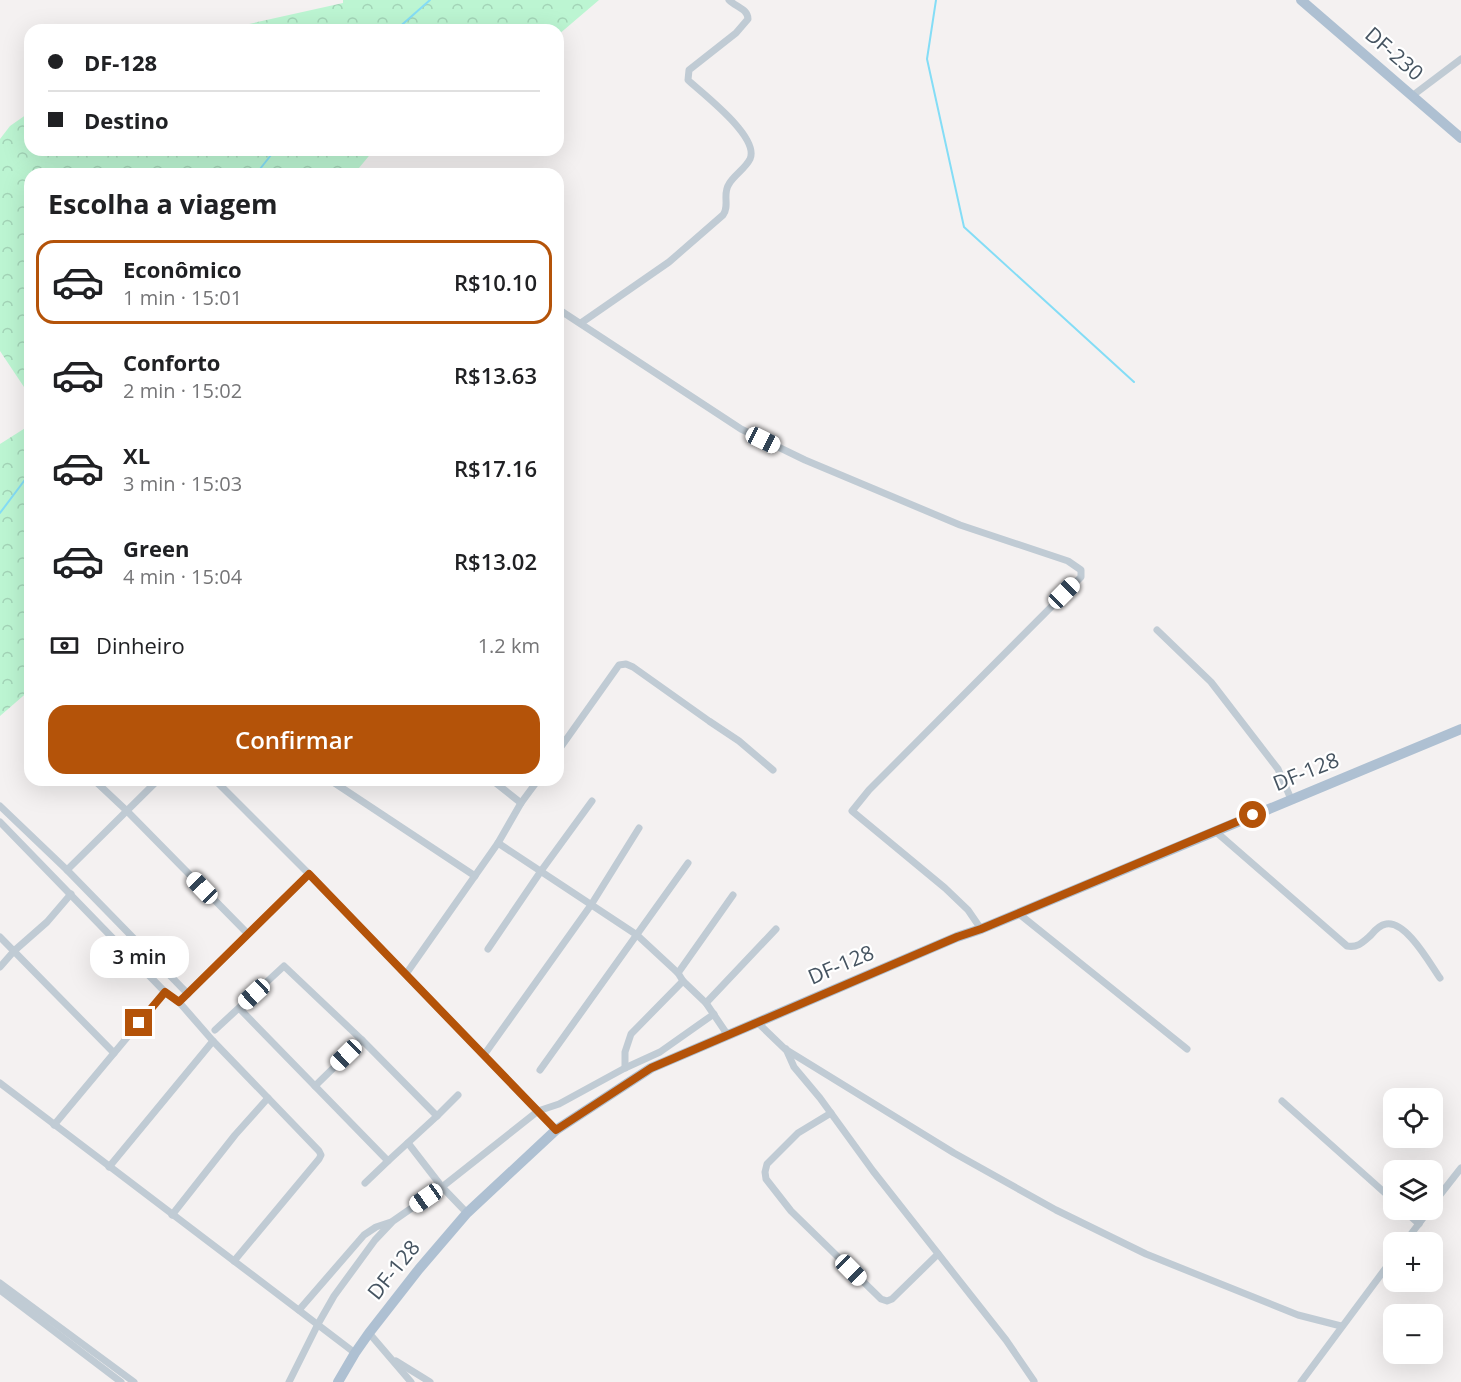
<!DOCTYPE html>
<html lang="pt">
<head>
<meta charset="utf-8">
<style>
  :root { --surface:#fff; --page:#f2f2f2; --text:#202124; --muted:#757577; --line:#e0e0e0; --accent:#b45309 }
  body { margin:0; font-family:"Open Sans",sans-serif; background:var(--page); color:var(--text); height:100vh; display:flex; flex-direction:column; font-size:22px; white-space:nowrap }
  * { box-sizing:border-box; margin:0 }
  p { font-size:20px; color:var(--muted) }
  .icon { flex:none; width:33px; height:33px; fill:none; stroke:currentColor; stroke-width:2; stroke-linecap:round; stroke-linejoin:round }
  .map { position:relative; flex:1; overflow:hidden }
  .sheet { position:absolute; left:24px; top:168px; width:540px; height:618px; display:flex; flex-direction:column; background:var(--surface); border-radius:18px; box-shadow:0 6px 24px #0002 }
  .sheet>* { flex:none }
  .guide { position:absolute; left:24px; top:24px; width:540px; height:132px; border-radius:18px; box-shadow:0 6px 24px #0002; display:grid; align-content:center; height:132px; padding:0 24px; background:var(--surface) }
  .tools { position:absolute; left:1383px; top:1088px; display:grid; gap:12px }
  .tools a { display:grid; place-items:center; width:60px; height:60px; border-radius:12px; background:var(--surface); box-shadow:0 6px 24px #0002; font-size:30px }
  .end { position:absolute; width:27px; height:27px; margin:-14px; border:8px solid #b45309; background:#fff; box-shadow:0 0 0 3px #fff }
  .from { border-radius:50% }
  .bubble { position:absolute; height:42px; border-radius:18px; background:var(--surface); box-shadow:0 6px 24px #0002; font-size:20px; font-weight:600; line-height:42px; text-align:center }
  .car { position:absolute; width:18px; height:36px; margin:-18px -9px; border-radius:8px; box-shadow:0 0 4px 2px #0007; background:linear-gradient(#fff 24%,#345 0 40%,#fff 0 76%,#345 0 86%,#fff 0) }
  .guide b { display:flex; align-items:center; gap:21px; height:57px; font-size:22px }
  .guide b+b { border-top:2px solid var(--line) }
  .guide i { width:15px; height:15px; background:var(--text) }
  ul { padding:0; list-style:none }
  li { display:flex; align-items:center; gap:18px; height:84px; margin:0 12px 9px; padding:0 12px; border:3px solid transparent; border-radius:18px }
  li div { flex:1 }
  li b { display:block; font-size:22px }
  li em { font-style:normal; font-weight:600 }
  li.selected { border-color:var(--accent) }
  li>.icon { width:54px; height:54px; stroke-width:1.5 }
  h2 { padding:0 24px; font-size:27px; line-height:72px }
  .pay { display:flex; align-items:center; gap:15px; height:66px; padding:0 24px; font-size:22px }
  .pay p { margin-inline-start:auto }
  .action { display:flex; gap:12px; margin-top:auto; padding:12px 24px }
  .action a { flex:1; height:69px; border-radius:18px; background:var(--accent); color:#fff; font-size:24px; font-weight:600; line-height:69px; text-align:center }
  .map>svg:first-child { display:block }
  .forest { fill:url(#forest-crowns) }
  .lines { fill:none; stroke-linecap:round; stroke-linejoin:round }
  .stream { stroke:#84ddf6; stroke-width:2 }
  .minor { stroke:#c0cbd4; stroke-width:7 }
  .primary { stroke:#aec0d2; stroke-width:10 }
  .route { stroke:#b45309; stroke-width:8 }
  .labels { text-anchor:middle; stroke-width:4.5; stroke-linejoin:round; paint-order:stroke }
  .street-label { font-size:21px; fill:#465461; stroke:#fff }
</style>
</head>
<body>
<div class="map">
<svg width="1461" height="1382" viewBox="0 0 1461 1382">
  <defs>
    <pattern id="forest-crowns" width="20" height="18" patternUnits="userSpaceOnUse" patternTransform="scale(1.5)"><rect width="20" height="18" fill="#bcf5d2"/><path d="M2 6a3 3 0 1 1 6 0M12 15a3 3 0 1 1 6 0" fill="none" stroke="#a3d4b7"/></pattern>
  </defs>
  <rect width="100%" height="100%" fill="#f4f1f1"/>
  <g class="forest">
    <path d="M 343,0 L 599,0 L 558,35 L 558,30 L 222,30 L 343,3 Z"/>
    <path d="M 30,112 L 30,150 L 376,150 L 373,151 L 354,174 L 30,174 L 30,396 L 0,351 L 0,139 L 10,126 Z"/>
    <path d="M 30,425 L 30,690 L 0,716 L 0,444 Z"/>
  </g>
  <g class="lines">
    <g class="stream">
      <path d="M 936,0 L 927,59 L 964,227 L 1134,382"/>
      <path d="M 396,30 L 430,0"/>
      <path d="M 256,174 L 275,150"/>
      <path d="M 0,513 L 30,473"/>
    </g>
    <g class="minor">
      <path d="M 1412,96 L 1461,59"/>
      <path d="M 558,309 L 741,429 L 805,460 L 960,525 L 1068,561 L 1081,570 L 1081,577 L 869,790 L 852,811 L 945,888 L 968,910 L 981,929"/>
      <path d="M 581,323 L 669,262 L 723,215 C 730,206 722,194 729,184 C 734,175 745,169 750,159 C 760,137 703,94 688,80 L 689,70 L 736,33 L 748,19 C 748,9 736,7 729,0"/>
      <path d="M 1157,630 L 1211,682 L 1278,769 L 1291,799"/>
      <path d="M 558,751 L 619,665 L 626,664 L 633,667 L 709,721 L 739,741 L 773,770"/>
      <path d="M 94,780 L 127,811 L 248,934"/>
      <path d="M 215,780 L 309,874 L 556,1130"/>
      <path d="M 330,780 L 475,876"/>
      <path d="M 492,780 L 521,803"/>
      <path d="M 0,806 L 67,870 L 188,994"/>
      <path d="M 0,822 L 165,992 L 179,1002 L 213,1041 L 319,1151 L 321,1155 L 319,1159 L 234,1261"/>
      <path d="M 1215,831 L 1347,946 C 1358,948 1363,942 1371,935 C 1375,930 1380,925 1386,924 C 1406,920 1430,964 1440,978"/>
      <path d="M 498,843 L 637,935 L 678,973 L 683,981 L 706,1003 L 727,1034"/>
      <path d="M 67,870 L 158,780"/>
      <path d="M 1018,913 L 1187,1049"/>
      <path d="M 0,937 L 114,1053"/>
      <path d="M 488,949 L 541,871 L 592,801"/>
      <path d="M 0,967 L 14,951 L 47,922 L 71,894"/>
      <path d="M 678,973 L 733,895"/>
      <path d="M 406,974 L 498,843 L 521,803 L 538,780"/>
      <path d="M 179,1002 L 309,874"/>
      <path d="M 706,1003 L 776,929"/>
      <path d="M 757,1022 L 785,1049 L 954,1153 L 1056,1210 L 1146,1254 L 1298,1315 L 1341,1326"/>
      <path d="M 215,1030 L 284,966 L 362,1040 L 437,1116 L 388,1161 L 239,1008"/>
      <path d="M 786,1049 L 794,1067 L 820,1098 L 873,1171 L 1006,1340 L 1034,1381"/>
      <path d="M 484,1055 L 591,905 L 639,828"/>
      <path d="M 625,1068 L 625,1052 L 631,1034 L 683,981"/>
      <path d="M 540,1070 L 688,863"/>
      <path d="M 0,1083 L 355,1353"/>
      <path d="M 315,1086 L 362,1040"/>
      <path d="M 1282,1101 L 1394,1201"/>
      <path d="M 831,1113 L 798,1133 L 767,1164 L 765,1172 L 766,1179 L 791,1211 L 881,1299 L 887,1301 L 892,1299 L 938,1254"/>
      <path d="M 437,1116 L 458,1095"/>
      <path d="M 54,1125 L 165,992"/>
      <path d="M 408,1143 L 442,1187 L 467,1213"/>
      <path d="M 109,1167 L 213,1041"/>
      <path d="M 365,1183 L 388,1161"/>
      <path d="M 1432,1205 L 1461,1168"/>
      <path d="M 1402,1209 L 1419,1224"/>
      <path d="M 172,1215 L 235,1135 L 268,1098"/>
      <path d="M 1405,1242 L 1430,1209"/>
      <path d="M 0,1283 L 134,1382"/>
      <path d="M 0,1290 L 121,1382"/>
      <path d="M 299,1310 L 364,1235 L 376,1227 L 391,1222"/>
      <path d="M 369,1333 L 411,1382"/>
      <path d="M 396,1361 L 430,1382"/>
      <path d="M 289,1382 L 318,1324 L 334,1296 L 375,1240 L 393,1221 L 442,1187 L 538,1111 L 559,1104 L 625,1068 L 660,1052 L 714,1014"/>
      <path d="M 1301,1382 L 1394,1257"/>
    </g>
    <g class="primary">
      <path d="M 1301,0 L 1461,138"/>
      <path d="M 338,1382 L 355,1353 L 369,1333 L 419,1269 L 467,1213 L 556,1130 L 651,1068 L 957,937 L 981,929 L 1461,729"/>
    </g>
  </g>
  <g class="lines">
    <path class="route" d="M 139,1023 L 165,992 L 179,1002 L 309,874 L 556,1130 L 651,1068 L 957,937 L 981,929 L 1253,815"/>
  </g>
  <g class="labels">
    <g class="street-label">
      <text transform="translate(1394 54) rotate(41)" y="7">DF-230</text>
      <text transform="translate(1306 772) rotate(-22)" y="7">DF-128</text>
      <text transform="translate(841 965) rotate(-23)" y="7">DF-128</text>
      <text transform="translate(394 1270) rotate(-51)" y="7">DF-128</text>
    </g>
  </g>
</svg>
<div class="tools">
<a><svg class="icon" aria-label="locate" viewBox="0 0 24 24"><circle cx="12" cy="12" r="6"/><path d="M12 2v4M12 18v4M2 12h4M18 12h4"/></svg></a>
<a><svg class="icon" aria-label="layers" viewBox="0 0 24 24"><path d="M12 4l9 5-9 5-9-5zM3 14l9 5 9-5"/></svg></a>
<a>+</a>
<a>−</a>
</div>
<i class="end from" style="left:1253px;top:815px"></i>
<i class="end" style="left:139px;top:1023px"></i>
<div class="bubble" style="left:90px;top:936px;width:99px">3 min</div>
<i class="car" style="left:763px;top:440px;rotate:116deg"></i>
<i class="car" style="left:1064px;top:593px;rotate:45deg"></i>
<i class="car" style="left:202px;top:888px;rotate:316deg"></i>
<i class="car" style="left:254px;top:994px;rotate:227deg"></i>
<i class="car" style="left:346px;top:1055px;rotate:226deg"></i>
<i class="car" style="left:426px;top:1198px;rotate:235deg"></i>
<i class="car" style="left:851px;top:1270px;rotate:135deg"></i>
<div class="guide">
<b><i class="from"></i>DF-128</b>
<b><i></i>Destino</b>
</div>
<section class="sheet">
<h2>Escolha a viagem</h2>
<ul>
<li class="selected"><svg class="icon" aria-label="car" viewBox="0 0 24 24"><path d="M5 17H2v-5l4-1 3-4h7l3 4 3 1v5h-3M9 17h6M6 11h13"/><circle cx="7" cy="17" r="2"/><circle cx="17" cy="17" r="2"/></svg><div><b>Econômico</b><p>1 min · 15:01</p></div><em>R$10.10</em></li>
<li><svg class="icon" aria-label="car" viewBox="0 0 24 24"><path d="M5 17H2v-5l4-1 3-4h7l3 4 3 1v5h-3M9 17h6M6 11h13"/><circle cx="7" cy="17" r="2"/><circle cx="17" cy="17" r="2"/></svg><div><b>Conforto</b><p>2 min · 15:02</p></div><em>R$13.63</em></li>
<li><svg class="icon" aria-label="car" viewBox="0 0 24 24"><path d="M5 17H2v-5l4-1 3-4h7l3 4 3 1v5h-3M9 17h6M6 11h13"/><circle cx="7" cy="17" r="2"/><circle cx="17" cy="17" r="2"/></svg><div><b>XL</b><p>3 min · 15:03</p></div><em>R$17.16</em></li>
<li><svg class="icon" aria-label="car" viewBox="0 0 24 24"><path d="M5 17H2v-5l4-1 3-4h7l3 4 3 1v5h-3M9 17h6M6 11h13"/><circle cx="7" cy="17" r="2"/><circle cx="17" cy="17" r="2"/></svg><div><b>Green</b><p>4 min · 15:04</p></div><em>R$13.02</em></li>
</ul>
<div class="pay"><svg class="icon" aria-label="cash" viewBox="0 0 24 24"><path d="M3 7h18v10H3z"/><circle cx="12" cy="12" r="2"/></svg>Dinheiro<p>1.2 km</p></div>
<div class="action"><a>Confirmar</a></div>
</section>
</div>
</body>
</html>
